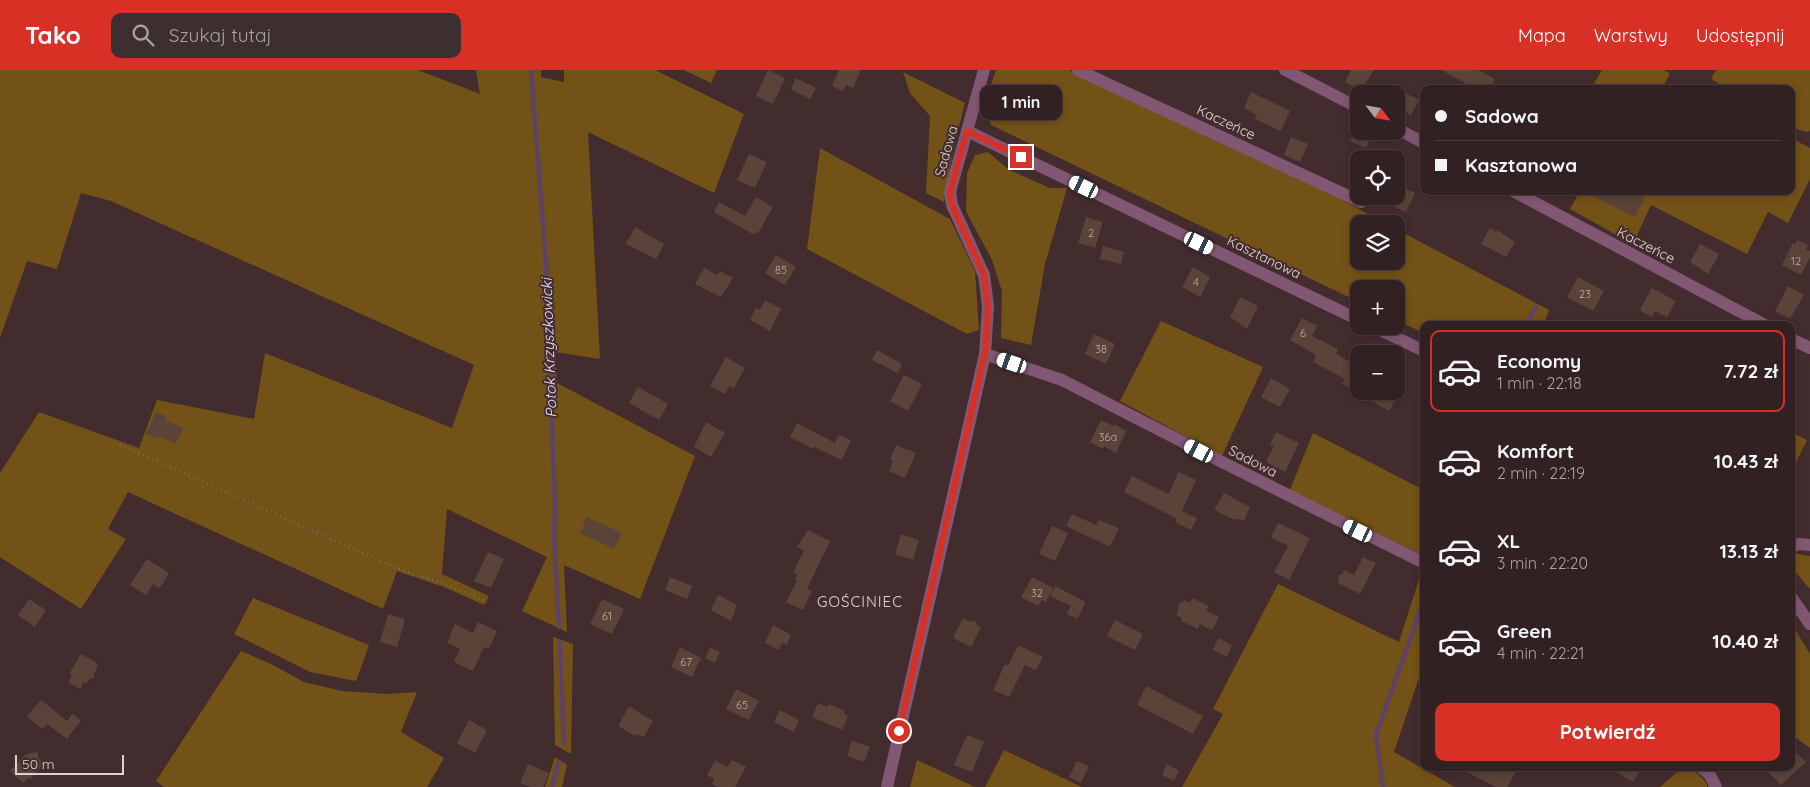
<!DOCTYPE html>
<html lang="pl">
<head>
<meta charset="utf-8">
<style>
  :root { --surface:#322122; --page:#3d2e2f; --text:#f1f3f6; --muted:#a8a3a5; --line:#4d3e40; --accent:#d93025 }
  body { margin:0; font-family:Quicksand,sans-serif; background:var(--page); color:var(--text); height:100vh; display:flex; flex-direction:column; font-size:19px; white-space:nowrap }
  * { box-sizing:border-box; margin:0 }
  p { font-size:16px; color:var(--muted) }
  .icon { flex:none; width:28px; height:28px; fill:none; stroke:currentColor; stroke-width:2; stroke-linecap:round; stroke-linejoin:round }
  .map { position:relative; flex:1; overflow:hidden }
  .sheet { position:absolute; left:1420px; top:251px; width:375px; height:450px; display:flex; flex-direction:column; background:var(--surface); border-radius:10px; box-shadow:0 2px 8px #0003,0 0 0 1px var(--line) }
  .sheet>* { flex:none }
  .hud { position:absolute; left:1420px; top:15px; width:375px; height:110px; border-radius:10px; box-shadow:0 2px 8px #0003,0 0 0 1px var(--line); display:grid; align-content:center; height:110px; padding:0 15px; background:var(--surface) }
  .needle { width:32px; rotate:121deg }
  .tools { position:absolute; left:1350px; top:15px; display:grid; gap:10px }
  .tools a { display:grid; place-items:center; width:55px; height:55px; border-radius:10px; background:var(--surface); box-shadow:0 2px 8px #0003,0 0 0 1px var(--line); font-size:25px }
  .scale { position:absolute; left:15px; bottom:12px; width:109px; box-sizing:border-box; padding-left:5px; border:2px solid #e0d0d1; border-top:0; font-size:14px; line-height:18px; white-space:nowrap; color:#e0d0d1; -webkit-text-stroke:4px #432c2e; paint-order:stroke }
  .end { position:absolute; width:22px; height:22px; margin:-11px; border:6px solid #d93025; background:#fff; box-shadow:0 0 0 2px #fff }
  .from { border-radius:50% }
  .bubble { position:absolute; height:35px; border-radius:10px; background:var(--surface); box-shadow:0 2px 8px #0003,0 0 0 1px var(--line); font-size:16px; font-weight:800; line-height:35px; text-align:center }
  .car { position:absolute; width:15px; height:30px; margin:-15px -8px; border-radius:6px; box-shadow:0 0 4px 1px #0007; background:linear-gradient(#fff 24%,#345 0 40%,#fff 0 76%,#345 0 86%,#fff 0) }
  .hud b { display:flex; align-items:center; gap:18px; height:48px; font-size:19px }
  .hud b+b { border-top:1px solid var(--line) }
  .hud i { width:12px; height:12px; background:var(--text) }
  ul { padding:9px 0 0; list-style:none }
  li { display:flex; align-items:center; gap:15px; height:82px; margin:0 10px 8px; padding:0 5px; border:2px solid transparent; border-radius:10px }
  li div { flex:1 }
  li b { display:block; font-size:19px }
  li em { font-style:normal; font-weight:800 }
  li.current { border-color:var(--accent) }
  li>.icon { width:45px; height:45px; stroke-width:1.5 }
  .cta { display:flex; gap:10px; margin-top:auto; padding:10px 15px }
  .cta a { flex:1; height:58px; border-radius:10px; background:var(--accent); color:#fff; font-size:20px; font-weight:800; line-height:58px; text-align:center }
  header { display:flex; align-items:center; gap:30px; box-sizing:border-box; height:70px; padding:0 25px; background:var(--accent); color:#fff }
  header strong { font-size:24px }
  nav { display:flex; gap:28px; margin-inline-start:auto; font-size:18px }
  .search { width:350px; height:45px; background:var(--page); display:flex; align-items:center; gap:12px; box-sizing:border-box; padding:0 18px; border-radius:10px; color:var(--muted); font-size:19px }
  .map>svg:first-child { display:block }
  .green { fill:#735218 }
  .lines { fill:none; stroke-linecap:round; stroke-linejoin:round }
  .stream { stroke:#5e4367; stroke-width:4.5 }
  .building { fill:#5a4339 }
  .path { stroke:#7d696b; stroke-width:2.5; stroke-dasharray:1 4; stroke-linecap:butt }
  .minor { stroke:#825773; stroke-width:12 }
  .route { stroke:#d93025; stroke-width:6 }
  .labels { text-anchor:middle; stroke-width:4; stroke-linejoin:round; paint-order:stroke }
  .number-label { font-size:11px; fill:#beadab }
  .street-label { font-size:14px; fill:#e0d0d1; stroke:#432c2e }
  .water-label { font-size:15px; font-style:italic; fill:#eddbfe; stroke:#432c2e }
  .neighbourhood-label { font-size:15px; letter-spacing:1px; fill:#e0d0d1; stroke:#432c2e }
</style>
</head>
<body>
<header>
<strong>Tako</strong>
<div class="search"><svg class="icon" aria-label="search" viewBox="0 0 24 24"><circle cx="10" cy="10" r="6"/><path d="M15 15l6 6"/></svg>Szukaj tutaj</div>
<nav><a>Mapa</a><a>Warstwy</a><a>Udostępnij</a></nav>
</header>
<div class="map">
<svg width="1810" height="717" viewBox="0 0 1810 717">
  <rect width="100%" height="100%" fill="#432c2e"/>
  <g class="green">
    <path d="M 0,0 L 418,0 L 480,24 L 476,0 L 541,0 L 541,7 L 564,12 L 564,0 L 655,0 L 744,44 L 714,123 L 588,62 L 600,289 L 555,282 L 557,313 L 695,386 L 640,529 L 564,495 L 567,562 L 522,541 L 547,487 L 447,439 L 442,504 L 489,526 L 484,535 L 444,517 L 397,501 L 383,539 L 128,422 L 108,459 L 126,469 L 81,539 L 0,487 L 0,403 L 39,342 L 139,378 L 157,330 L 254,349 L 265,283 L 452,358 L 474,295 L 111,131 L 81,123 L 57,199 L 27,191 L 0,268 Z"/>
    <path d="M 684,0 L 717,0 L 711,13 Z"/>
    <path d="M 996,0 L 1069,0 L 1339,128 L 1386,154 L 1359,154 L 1359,191 L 1396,191 L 1396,159 L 1549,240 L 1544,255 L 1424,255 L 1424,263 L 1396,250 L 1396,219 L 1359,219 L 1359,232 L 991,55 L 985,34 Z"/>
    <path d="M 1602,0 L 1663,0 L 1670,3 L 1662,19 L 1591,19 Z"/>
    <path d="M 1716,0 L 1810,0 L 1810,60 L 1808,62 L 1799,60 L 1791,56 L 1791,19 L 1728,19 L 1711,9 Z"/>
    <path d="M 903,2 L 965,33 L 954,76 L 944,132 L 926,123 L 930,46 L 910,23 Z"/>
    <path d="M 1791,68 L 1810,78 L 1810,109 L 1788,153 L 1768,142 L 1747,184 L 1651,135 L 1633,174 L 1570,139 L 1580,121 L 1791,121 Z"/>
    <path d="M 820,78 L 950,149 L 975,201 L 979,260 L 967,264 L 807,179 Z"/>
    <path d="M 988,82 L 1009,100 L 1050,118 L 1067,118 L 1045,194 L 1031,275 L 1001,268 L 1002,221 L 992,190 L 966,141 L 967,103 L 975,85 Z"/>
    <path d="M 1161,251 L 1263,297 L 1222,386 L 1120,331 Z"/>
    <path d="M 1791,362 L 1807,370 L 1791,402 Z"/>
    <path d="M 1313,363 L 1424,420 L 1424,486 L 1290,420 Z"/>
    <path d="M 1794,483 L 1810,486 L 1810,519 L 1791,497 L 1791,486 Z"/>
    <path d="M 1422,500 L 1424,501 L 1424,593 L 1394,682 L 1455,717 L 1182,717 L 1223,644 L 1213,639 L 1278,514 L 1399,572 Z"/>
    <path d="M 253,528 L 369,575 L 356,611 L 310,602 L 234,564 Z"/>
    <path d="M 1791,553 L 1810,584 L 1810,678 L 1791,664 Z"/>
    <path d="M 553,567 L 573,574 L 571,684 L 555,675 Z"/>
    <path d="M 241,581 L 271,594 L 304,612 L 342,621 L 386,624 L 417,622 L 401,662 L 444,688 L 427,717 L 164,717 L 156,711 Z"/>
    <path d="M 1004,680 L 1082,717 L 1083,717 L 985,717 Z"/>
    <path d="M 555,687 L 567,695 L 562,717 L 545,717 Z"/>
    <path d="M 917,690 L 975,717 L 910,717 Z"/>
    <path d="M 1682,698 L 1692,698 L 1705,711 L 1708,717 L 1660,717 Z"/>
  </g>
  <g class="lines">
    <g class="stream">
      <path d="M 531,0 L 546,193 L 555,436 L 554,464 L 559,557"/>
      <path d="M 1525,255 L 1536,237"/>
      <path d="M 560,573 L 564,674"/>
      <path d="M 552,717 L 559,692"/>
      <path d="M 1383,717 L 1376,665 L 1424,530"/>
    </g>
  </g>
  <g class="building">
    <path d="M 768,0 L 785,8 L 773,34 L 756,26 Z"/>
    <path d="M 839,0 L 861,0 L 853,18 L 846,15 L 843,21 L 832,16 Z"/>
    <path d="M 1351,0 L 1374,0 L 1361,21 L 1345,12 Z"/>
    <path d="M 1441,0 L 1478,0 L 1495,9 L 1491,19 L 1476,19 Z"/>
    <path d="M 796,8 L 816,18 L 810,29 L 791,19 Z"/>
    <path d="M 1396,18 L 1419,30 L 1411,45 L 1396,37 Z"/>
    <path d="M 1251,22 L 1290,41 L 1281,61 L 1255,49 L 1257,45 L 1244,38 Z"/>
    <path d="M 1355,61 L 1374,61 L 1366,78 L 1350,71 Z"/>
    <path d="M 1291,67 L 1308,74 L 1300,92 L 1284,85 Z"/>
    <path d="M 749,84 L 767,92 L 755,118 L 737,110 Z"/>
    <path d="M 1396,114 L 1415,123 L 1406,142 L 1372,126 L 1396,126 Z"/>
    <path d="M 1583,121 L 1631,121 L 1644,128 L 1635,147 Z"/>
    <path d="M 756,127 L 773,137 L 758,163 L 755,162 L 754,165 L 714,142 L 719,132 L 745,146 Z"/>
    <path d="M 1086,147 L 1103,152 L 1095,178 L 1078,173 Z"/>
    <path d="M 635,157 L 664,174 L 656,189 L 626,174 Z"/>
    <path d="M 1490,158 L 1496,162 L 1497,160 L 1515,172 L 1506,187 L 1481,174 Z"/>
    <path d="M 1797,170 L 1808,175 L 1806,179 L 1810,181 L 1810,187 L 1801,205 L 1782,195 L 1793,173 L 1795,174 Z"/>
    <path d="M 1700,174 L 1719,184 L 1708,204 L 1690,192 Z"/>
    <path d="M 1103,176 L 1124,182 L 1121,194 L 1100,189 Z"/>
    <path d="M 776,185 L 796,197 L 785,215 L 765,203 Z"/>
    <path d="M 1193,197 L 1210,207 L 1200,227 L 1182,217 Z"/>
    <path d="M 704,198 L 717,205 L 720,201 L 733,208 L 721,227 L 695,214 Z"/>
    <path d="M 1578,207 L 1604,221 L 1593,241 L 1567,227 Z"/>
    <path d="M 1788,216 L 1804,225 L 1790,249 L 1775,241 Z"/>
    <path d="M 1652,218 L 1676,231 L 1667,247 L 1655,241 L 1652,247 L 1640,240 Z"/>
    <path d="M 1240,227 L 1258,236 L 1247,259 L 1230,247 Z"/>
    <path d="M 765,230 L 781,239 L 770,261 L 750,250 L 756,238 L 760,240 Z"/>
    <path d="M 1302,248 L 1317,256 L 1312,266 L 1338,279 L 1336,284 L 1359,297 L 1359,323 L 1342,314 L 1345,309 L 1313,292 L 1316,285 L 1290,270 Z"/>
    <path d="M 1094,264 L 1115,274 L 1106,294 L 1085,284 Z"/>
    <path d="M 877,280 L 902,294 L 898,303 L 872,290 Z"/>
    <path d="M 726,287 L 745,298 L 734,318 L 729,316 L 725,324 L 710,316 Z"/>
    <path d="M 904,305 L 922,314 L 908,341 L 890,331 Z"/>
    <path d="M 1271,308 L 1290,319 L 1280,337 L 1261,327 Z"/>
    <path d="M 638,317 L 668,334 L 659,350 L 629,333 Z"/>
    <path d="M 1372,321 L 1400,321 L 1389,341 L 1368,329 Z"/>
    <path d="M 156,342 L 167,347 L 165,350 L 183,358 L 176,374 L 158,366 L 157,368 L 146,364 Z"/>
    <path d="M 1101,350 L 1113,356 L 1114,354 L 1126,361 L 1116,383 L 1104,376 L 1103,379 L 1090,372 Z"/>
    <path d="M 706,352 L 725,363 L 711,387 L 694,377 Z"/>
    <path d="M 797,353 L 835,373 L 838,365 L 851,370 L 842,390 L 814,377 L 813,379 L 790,367 Z"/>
    <path d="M 1276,362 L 1299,373 L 1285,402 L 1266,392 L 1274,376 L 1270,374 Z"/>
    <path d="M 896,375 L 916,383 L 905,408 L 889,401 L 893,391 L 890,389 Z"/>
    <path d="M 1178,402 L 1196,410 L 1182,441 L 1197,448 L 1191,460 L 1175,452 L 1177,449 L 1124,422 L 1132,406 L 1169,424 Z"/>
    <path d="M 1224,423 L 1250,437 L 1244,451 L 1236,448 L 1235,450 L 1214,440 Z"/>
    <path d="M 1072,444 L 1096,455 L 1099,450 L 1119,458 L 1110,477 L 1066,456 Z"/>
    <path d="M 587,447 L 622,463 L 614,479 L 580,463 Z"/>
    <path d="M 1278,453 L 1310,468 L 1289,510 L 1274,502 L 1288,476 L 1271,467 Z"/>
    <path d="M 1052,456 L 1068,463 L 1055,491 L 1039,484 Z"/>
    <path d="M 808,460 L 830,471 L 807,519 L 812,521 L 803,540 L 786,532 L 797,511 L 795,510 L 798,505 L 793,503 L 804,480 L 797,477 Z"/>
    <path d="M 901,464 L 919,470 L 913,490 L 895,484 Z"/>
    <path d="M 488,482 L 504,489 L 491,518 L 474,511 Z"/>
    <path d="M 1363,487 L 1376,493 L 1360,524 L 1338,513 L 1339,510 L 1338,505 L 1342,504 L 1344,500 L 1354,505 Z"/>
    <path d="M 147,489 L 169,503 L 160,518 L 153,514 L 146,525 L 130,515 Z"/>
    <path d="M 670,507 L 692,516 L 687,529 L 665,520 Z"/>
    <path d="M 1032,507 L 1053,518 L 1046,532 L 1042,530 L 1038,536 L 1021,527 Z"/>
    <path d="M 1055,516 L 1086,532 L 1077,549 L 1067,544 L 1071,536 L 1050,526 Z"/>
    <path d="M 718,525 L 737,535 L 731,551 L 711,540 Z"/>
    <path d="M 1192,528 L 1209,536 L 1206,541 L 1219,547 L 1212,560 L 1200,554 L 1198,559 L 1181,551 L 1182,548 L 1176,545 L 1179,539 L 1178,535 L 1185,530 L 1190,533 Z"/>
    <path d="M 29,529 L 46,540 L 35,557 L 18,545 Z"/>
    <path d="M 602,529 L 624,539 L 612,564 L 590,554 Z"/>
    <path d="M 388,544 L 405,549 L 397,577 L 380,572 Z"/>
    <path d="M 963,548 L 970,552 L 975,550 L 977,555 L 981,557 L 971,577 L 953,568 Z"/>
    <path d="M 1115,550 L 1143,564 L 1135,580 L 1107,566 Z"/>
    <path d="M 478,552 L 497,561 L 489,579 L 484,577 L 473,601 L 454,592 L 460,579 L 447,573 L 455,554 L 473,563 Z"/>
    <path d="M 773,555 L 791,565 L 787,575 L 782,573 L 779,580 L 765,573 Z"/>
    <path d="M 1218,568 L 1232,575 L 1227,587 L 1213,580 Z"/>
    <path d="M 1018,575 L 1043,587 L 1036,600 L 1025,595 L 1009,627 L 993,620 L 1005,594 L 1008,596 Z"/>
    <path d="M 680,577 L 701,588 L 692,607 L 671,597 Z"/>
    <path d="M 710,577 L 720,582 L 715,593 L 705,588 Z"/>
    <path d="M 81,584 L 98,594 L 93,608 L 90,609 L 86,614 L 84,612 L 80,619 L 68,612 L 72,605 L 69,604 Z"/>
    <path d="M 1146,616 L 1203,646 L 1193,664 L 1137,635 Z"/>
    <path d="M 736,619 L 759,631 L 749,650 L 726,639 Z"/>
    <path d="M 41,630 L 67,651 L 72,644 L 81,650 L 67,669 L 47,654 L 42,659 L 27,646 Z"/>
    <path d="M 818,633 L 827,637 L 829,634 L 845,641 L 844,644 L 848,646 L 842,660 L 812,647 Z"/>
    <path d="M 629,636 L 653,651 L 644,667 L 636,664 L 635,666 L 618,656 Z"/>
    <path d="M 780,640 L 799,650 L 794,662 L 774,652 Z"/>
    <path d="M 469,650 L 487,660 L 475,683 L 457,673 Z"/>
    <path d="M 967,665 L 984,672 L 972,702 L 954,695 Z"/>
    <path d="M 852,671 L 870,677 L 864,692 L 847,686 Z"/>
    <path d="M 1791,678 L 1806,692 L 1781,715 L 1764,698 L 1791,698 Z"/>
    <path d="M 38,682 L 38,688 L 44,693 L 30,709 L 28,708 L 23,713 L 10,701 L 26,684 Z"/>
    <path d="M 715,690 L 727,697 L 732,690 L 746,697 L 735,717 L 718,717 L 712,714 L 714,709 L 707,705 Z"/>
    <path d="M 1077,691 L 1089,696 L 1081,713 L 1069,707 Z"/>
    <path d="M 528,694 L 549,703 L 543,717 L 531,717 L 520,713 Z"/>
    <path d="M 1167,694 L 1179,701 L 1174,711 L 1162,705 Z"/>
    <path d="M 1459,698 L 1518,698 L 1507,717 L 1496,717 Z"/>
    <path d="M 1609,698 L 1642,698 L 1633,712 Z"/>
  </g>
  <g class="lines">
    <path class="path" d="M 120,375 L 401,500 L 445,514 L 488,532"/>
    <g class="minor">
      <path d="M 1078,0 L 1361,132"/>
      <path d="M 1285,0 L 1359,38"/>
      <path d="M 1396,58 L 1424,73"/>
      <path d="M 967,61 L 1359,250"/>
      <path d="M 1513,121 L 1765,255"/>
      <path d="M 1372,256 L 1424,281"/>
      <path d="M 1791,269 L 1810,278"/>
      <path d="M 985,284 L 1062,310 L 1216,389 L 1424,493"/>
      <path d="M 1791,477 L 1799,474 L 1810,475"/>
      <path d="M 1791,527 L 1810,554"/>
      <path d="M 1702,698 L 1710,705 L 1716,717"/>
      <path d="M 887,717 L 985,284 L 988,236 L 984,205 L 952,135 L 950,122 L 984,0"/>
    </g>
  </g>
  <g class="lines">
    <path class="route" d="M 899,661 L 986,278 L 988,236 L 984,205 L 952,135 L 950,122 L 967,61 L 1021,87"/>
  </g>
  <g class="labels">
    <g class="number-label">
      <text x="1091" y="167">2</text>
      <text x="1796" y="195">12</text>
      <text x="781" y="204">85</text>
      <text x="1196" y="216">4</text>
      <text x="1585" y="228">23</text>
      <text x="1303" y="267">6</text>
      <text x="1101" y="283">38</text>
      <text x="1108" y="371">36a</text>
      <text x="1037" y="527">32</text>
      <text x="607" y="550">61</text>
      <text x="686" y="596">67</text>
      <text x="742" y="639">65</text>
    </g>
    <g class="street-label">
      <text transform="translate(1226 52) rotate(25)" y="5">Kaczeńce</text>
      <text transform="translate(946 81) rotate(-75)" y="5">Sadowa</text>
      <text transform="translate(1646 175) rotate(27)" y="5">Kaczeńce</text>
      <text transform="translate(1264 187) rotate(26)" y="5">Kasztanowa</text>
      <text transform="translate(1253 391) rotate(27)" y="5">Sadowa</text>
    </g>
    <g class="water-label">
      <text transform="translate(549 278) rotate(-92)" y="5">Potok Krzyszkowicki</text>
    </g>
    <g class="neighbourhood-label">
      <text x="860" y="537">GOŚCINIEC</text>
    </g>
  </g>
</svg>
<div class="tools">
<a><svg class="needle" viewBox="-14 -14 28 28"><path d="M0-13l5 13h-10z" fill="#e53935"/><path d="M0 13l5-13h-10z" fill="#a8a3a5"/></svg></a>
<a><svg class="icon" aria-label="locate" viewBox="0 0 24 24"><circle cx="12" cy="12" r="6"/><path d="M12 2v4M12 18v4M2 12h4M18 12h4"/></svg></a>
<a><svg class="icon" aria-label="layers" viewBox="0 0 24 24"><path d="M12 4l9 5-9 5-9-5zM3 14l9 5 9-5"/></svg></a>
<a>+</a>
<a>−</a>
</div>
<div class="scale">50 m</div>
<i class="end from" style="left:899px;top:661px"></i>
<i class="end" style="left:1021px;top:87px"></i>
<div class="bubble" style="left:980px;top:15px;width:82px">1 min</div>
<i class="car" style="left:1084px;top:117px;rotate:296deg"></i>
<i class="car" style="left:1199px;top:173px;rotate:116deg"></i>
<i class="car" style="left:1012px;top:293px;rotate:289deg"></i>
<i class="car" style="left:1199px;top:381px;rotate:297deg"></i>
<i class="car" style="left:1358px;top:461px;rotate:296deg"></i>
<div class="hud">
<b><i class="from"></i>Sadowa</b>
<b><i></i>Kasztanowa</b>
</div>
<section class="sheet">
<ul>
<li class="current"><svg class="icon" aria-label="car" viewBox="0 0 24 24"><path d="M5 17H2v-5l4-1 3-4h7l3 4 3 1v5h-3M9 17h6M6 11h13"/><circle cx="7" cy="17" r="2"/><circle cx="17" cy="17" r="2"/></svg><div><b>Economy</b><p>1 min · 22:18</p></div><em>7.72 zł</em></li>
<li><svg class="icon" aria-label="car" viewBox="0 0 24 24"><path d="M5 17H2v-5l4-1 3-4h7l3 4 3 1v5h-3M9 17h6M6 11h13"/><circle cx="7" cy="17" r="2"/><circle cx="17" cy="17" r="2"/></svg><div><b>Komfort</b><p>2 min · 22:19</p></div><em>10.43 zł</em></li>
<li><svg class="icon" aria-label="car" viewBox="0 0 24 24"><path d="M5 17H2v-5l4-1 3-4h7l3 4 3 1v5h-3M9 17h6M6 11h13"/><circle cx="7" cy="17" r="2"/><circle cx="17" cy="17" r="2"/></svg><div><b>XL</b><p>3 min · 22:20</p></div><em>13.13 zł</em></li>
<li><svg class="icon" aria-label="car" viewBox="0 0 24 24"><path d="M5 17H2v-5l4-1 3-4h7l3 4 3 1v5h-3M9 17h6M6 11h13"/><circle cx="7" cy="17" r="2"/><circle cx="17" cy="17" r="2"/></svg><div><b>Green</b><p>4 min · 22:21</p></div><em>10.40 zł</em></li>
</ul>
<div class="cta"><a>Potwierdź</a></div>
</section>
</div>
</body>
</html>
